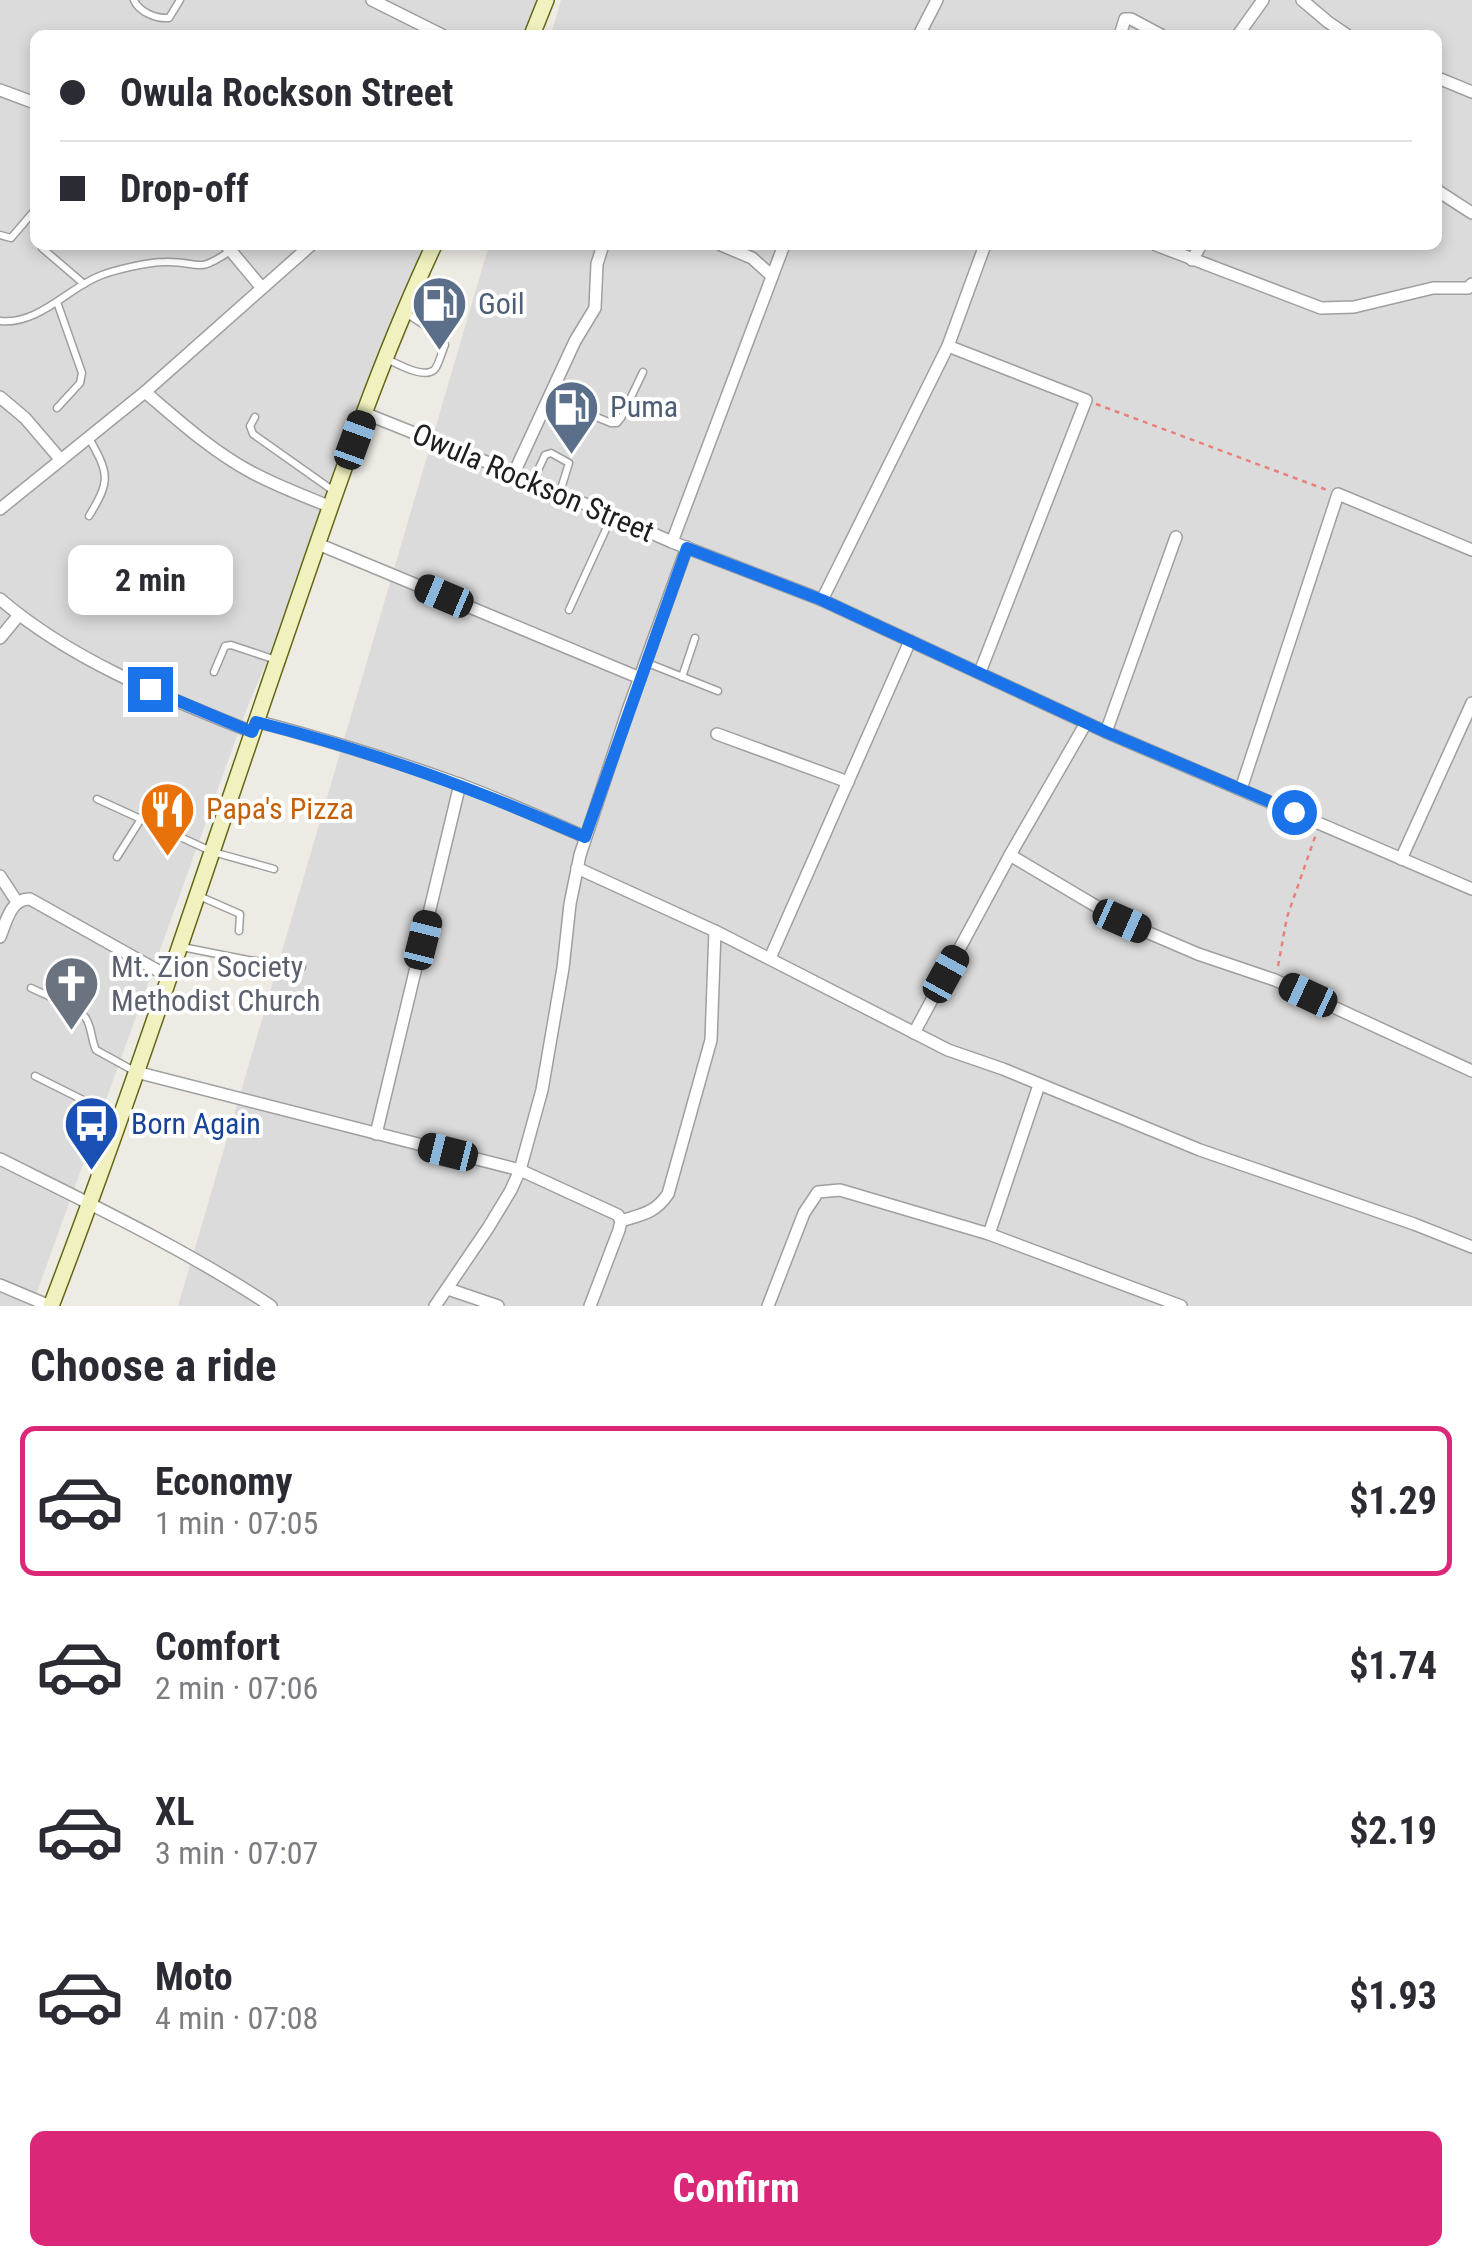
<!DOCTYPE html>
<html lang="en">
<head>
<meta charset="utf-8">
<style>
  :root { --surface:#fff; --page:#f2f2f3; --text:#2b2b33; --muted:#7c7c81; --line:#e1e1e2; --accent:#db2777 }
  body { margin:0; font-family:"Roboto Condensed",sans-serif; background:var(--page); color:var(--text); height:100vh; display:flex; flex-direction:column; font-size:38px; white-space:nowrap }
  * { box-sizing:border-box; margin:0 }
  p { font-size:32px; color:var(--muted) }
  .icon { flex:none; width:55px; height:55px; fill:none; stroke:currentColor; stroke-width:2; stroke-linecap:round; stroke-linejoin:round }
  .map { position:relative; height:1306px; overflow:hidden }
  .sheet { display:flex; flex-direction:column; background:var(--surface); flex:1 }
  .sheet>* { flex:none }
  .guide { position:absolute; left:30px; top:30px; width:1412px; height:220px; border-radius:15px; box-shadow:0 5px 15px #0003; display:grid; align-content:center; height:220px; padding:0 30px; background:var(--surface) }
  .end { position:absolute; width:45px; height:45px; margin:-22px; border:12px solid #1a73e8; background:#fff; box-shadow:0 0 0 5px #fff }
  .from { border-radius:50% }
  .bubble { position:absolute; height:70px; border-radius:15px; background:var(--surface); box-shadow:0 5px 15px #0003; font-size:32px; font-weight:700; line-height:70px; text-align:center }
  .car { position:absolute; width:30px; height:60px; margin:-30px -15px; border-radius:12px; box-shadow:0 0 8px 2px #0007; background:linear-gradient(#222 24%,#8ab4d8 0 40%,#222 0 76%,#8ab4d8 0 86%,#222 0) }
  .guide b { display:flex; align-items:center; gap:35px; height:95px; font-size:38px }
  .guide b+b { border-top:2px solid var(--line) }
  .guide i { width:25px; height:25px; background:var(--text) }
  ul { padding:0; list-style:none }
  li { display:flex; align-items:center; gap:30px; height:150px; margin:0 20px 15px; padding:0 10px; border:5px solid transparent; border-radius:15px }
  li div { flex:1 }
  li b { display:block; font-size:38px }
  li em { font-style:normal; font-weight:700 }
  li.active { border-color:var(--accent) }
  li>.icon { width:90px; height:90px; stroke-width:1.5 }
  h2 { padding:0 30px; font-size:45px; line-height:120px }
  .action { display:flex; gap:20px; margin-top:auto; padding:20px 30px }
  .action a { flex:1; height:115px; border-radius:15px; background:var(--accent); color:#fff; font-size:40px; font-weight:700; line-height:115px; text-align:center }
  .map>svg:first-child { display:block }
  .residential { fill:#dcdbdb }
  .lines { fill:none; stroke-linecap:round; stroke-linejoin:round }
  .service-casing { stroke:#9f9f9f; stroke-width:9 }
  .minor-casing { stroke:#9f9f9f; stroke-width:14 }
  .secondary-casing { stroke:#636812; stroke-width:18 }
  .path { stroke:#e8817c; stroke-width:2.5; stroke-dasharray:5 5; stroke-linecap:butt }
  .service { stroke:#fff; stroke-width:6 }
  .minor { stroke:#fff; stroke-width:11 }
  .secondary { stroke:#f1f1c0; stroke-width:15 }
  .route { stroke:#1a73e8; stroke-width:12 }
  .labels { text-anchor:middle; stroke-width:8; stroke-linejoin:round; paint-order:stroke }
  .service-label { font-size:30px; fill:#4e5e75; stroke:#fff; text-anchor:start }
  .street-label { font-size:30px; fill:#1e1e1e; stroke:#fff }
  .food-label { font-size:30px; fill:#c56008; stroke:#fff; text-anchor:start }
  .worship-label { font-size:30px; fill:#5b616d; stroke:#fff; text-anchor:start }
  .transit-label { font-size:30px; fill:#164399; stroke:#fff; text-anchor:start }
</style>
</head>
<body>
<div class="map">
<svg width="1472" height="1306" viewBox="0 0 1472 1306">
  <rect width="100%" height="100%" fill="#eeebe5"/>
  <g class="residential">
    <path d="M 0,0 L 540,0 L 532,35 L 35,35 L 35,245 L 443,245 L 247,708 L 32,1306 L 0,1306 Z"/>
    <path d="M 561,0 L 1472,0 L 1472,1306 L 178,1306 L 489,245 L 1438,245 L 1438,35 L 551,35 Z"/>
  </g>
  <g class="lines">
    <defs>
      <g id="service">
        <path d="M 134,0 C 139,12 156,19 169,18 L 180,0"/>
        <path d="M 0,235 L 11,238 L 35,210"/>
        <path d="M 42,248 L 84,284"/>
        <path d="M 57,302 L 82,373 L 80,383 L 57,408"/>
        <path d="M 0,321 C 37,325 65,291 97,277 C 113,270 148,262 165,262 C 201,261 195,275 230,251"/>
        <path d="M 387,359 C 398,364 425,380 435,369 C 439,364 442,351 445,345 L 441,336 L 404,312"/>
        <path d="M 550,398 L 611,423 L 617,423 L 621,418 L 643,372"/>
        <path d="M 255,417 L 250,426 L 253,434 L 335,492"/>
        <path d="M 89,438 C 109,474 111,480 89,516"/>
        <path d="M 533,481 L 545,455 L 551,453 L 569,463 L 560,492"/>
        <path d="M 569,610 L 612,516"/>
        <path d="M 645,662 L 718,691"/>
        <path d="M 214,672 L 225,646 L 231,645 L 276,660"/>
        <path d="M 682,677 L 695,638"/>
        <path d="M 97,799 L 213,852 L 274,869"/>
        <path d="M 117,857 L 141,819"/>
        <path d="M 199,896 L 240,914 L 239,931"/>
        <path d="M 182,947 L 248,960 L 302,967"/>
        <path d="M 31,988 C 45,995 76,1006 85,1017 C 92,1026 91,1040 96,1050 L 136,1072"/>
        <path d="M 35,1076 L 119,1118"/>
      </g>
      <g id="minor">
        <path d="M 372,0 L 442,35"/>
        <path d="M 1302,0 L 1328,22 L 1347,35"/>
        <path d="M 919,35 L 937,0"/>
        <path d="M 1120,35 L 1125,19 L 1131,19 L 1161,35"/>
        <path d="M 1238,35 L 1263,0"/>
        <path d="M 1438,78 L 1472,92"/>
        <path d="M 0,90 L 35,103"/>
        <path d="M 1438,191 L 1472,213"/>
        <path d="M 226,245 L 262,288"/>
        <path d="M 721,245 L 752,258 L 772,276"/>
        <path d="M 1156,245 L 1321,308 L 1354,307 L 1433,288 L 1468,288 L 1472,284"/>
        <path d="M 1192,260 L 1201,245"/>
        <path d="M 948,346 L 1086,400 L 980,672"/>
        <path d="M 145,392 C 179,421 212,451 251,472 C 277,486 304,496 331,507"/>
        <path d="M 0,397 L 25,418 L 61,460"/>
        <path d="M 364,413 L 514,473 L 672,542 L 822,600 L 1106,732 L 1472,889"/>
        <path d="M 514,473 L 575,341 L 595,308 L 597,264 L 603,245"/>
        <path d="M 0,509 L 145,392 L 311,245"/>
        <path d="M 672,542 L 784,245"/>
        <path d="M 318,544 L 640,678"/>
        <path d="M 0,599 C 72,661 165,697 252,732"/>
        <path d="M 822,600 L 948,346 L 985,245"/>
        <path d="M 0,638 L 19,615"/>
        <path d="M 256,721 C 324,739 390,759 456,783 C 500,799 542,818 585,837"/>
        <path d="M 1106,732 L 1176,537"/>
        <path d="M 717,734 L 848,782"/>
        <path d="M 1241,789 L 1338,494 L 1472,550"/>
        <path d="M 1010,855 L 1121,921 L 1198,954 L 1275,980 L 1472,1071"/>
        <path d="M 1401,859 L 1472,703"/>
        <path d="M 577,868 L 715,931 L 948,1050 L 1003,1069 L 1200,1150 L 1414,1224 L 1472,1247"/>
        <path d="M 0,876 L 17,902"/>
        <path d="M 0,937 C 6,922 11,898 30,899 L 171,978"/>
        <path d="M 770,958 L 910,641"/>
        <path d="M 914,1033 L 1010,855 L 1086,723"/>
        <path d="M 136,1072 L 520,1170 L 618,1215 L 621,1221 L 619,1230 L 590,1306"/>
        <path d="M 376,1134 L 460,784"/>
        <path d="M 0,1159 C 92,1205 185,1249 271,1306"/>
        <path d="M 621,1221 C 643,1214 655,1213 668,1194 L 711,1040 L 715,931"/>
        <path d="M 989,1234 L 1039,1085"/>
        <path d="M 0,1285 L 50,1306"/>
        <path d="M 448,1289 L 498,1306"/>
        <path d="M 435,1306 L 488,1228 L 511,1190 L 520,1170 L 542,1090 L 563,968 L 570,904 L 580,855 L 628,710 L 687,547"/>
        <path d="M 768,1306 L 804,1213 L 818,1192 L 840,1190 L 989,1234 L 1181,1306"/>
      </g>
      <g id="secondary">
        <path d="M 532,35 L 546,0"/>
        <path d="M 51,1306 C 135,1087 207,863 284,641 C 330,508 374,373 434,245"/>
      </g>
    </defs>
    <use href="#service" class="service-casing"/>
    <use href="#minor" class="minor-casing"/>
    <use href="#secondary" class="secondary-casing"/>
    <g class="path">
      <path d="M 1096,404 L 1327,490"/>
      <path d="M 1278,966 L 1287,917 L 1316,834"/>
    </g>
    <use href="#service" class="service"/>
    <use href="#minor" class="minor"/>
    <use href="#secondary" class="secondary"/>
  </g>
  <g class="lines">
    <path class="route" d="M 150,689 L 252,732 L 256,722 C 372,751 475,789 585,837 L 687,548 L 822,600 L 1106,732 L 1294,812"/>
  </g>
  <defs>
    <symbol id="fuel-pin" viewBox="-11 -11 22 30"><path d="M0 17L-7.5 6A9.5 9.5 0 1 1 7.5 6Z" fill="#5c6f8a" stroke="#fff"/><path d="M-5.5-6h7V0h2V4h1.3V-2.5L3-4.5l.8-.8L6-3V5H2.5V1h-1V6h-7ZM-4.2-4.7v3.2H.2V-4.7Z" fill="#fff"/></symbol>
    <symbol id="restaurant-pin" viewBox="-11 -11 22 30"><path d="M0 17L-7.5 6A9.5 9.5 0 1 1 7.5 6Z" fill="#e8710a" stroke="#fff"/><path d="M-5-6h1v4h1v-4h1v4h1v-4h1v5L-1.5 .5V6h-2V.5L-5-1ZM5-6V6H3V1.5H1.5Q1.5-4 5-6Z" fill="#fff"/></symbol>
    <symbol id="church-pin" viewBox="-11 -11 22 30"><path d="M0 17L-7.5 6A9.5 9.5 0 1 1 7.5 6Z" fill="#6b7280" stroke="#fff"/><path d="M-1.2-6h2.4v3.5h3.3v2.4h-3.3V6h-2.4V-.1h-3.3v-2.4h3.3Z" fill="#fff"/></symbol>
    <symbol id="bus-pin" viewBox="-11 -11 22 30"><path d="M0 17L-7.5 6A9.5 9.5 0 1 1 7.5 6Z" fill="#1a4fb4" stroke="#fff"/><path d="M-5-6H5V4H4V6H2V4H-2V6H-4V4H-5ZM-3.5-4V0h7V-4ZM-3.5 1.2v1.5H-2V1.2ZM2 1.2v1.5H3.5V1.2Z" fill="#fff"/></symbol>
  </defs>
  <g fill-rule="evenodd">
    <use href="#fuel-pin" x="408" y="272" width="63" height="86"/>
    <use href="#fuel-pin" x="540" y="376" width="63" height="86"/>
    <use href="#restaurant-pin" x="136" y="778" width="63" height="86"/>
    <use href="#church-pin" x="40" y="952" width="63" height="86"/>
    <use href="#bus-pin" x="60" y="1092" width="63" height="86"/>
  </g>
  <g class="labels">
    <g class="service-label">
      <text x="478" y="314">Goil</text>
      <text x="610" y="417">Puma</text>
    </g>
    <g class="street-label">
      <text transform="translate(533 483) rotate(23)" y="10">Owula Rockson Street</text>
    </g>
    <g class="food-label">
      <text x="206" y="819">Papa's Pizza</text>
    </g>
    <g class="worship-label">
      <text x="111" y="977">Mt. Zion Society<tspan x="111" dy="34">Methodist Church</tspan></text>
    </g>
    <g class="transit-label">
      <text x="131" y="1134">Born Again</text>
    </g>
  </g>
</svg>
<i class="end from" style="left:1294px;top:812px"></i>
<i class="end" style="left:150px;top:689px"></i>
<div class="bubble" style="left:68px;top:545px;width:165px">2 min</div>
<i class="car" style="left:355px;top:440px;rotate:20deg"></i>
<i class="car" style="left:444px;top:596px;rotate:293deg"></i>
<i class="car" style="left:1122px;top:921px;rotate:114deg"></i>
<i class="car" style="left:423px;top:940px;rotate:14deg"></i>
<i class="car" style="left:946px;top:974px;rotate:29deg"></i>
<i class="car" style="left:1308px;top:995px;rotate:295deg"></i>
<i class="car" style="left:448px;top:1152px;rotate:284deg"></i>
<div class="guide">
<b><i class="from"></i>Owula Rockson Street</b>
<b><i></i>Drop-off</b>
</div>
</div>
<section class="sheet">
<h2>Choose a ride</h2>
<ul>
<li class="active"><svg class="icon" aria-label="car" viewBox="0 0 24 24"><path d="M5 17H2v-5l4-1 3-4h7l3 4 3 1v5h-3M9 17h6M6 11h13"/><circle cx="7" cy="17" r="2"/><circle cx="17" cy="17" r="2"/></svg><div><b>Economy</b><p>1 min · 07:05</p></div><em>$1.29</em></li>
<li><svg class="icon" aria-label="car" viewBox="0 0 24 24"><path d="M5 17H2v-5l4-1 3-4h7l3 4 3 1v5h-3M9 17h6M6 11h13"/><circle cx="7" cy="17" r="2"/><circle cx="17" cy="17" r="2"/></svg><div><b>Comfort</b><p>2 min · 07:06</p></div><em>$1.74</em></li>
<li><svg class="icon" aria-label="car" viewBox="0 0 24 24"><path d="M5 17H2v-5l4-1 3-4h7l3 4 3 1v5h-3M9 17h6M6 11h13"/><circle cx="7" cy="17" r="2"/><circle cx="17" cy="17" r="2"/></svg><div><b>XL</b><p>3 min · 07:07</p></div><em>$2.19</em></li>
<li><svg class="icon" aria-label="car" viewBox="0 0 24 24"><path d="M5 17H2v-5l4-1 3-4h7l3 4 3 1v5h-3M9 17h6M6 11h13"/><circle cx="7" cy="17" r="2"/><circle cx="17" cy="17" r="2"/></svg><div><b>Moto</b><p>4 min · 07:08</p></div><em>$1.93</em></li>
</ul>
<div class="action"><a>Confirm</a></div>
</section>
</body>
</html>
